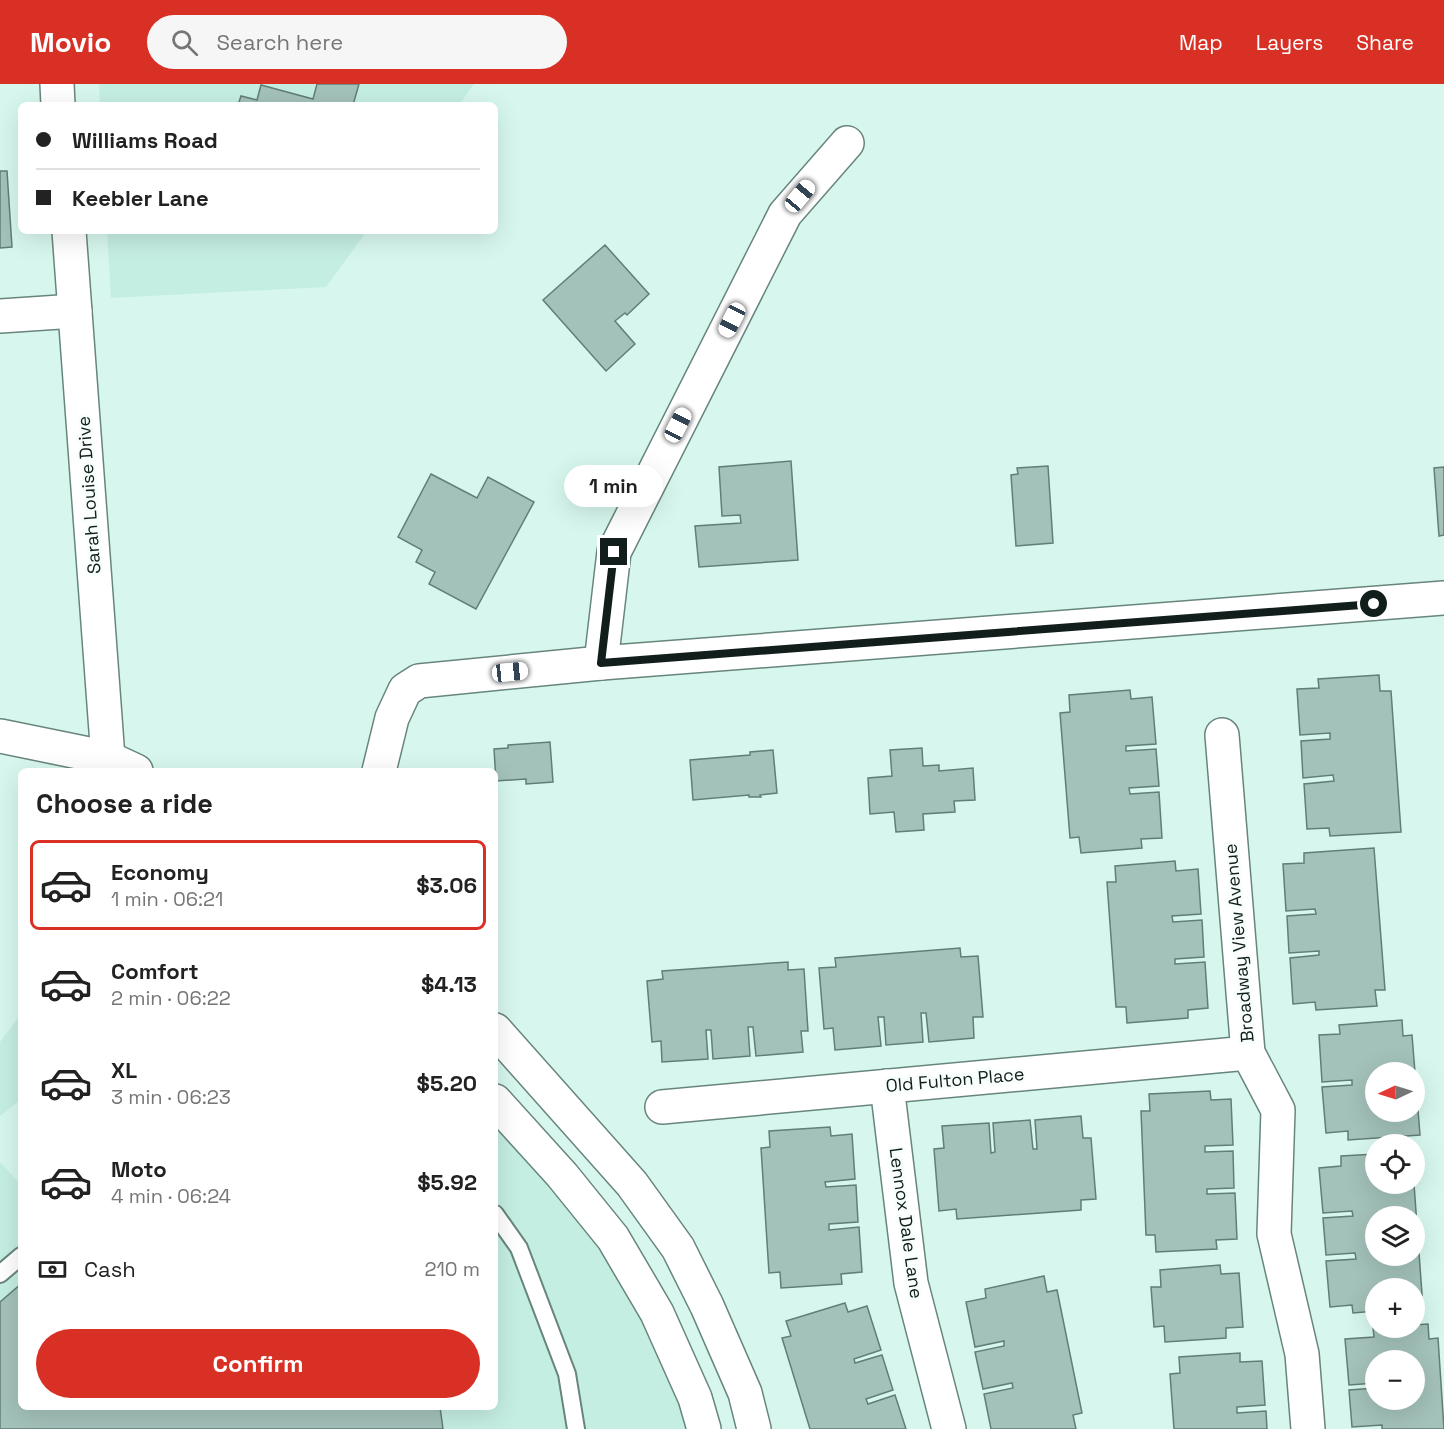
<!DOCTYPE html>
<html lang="en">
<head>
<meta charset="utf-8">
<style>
  :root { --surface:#fff; --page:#f6f6f6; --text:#222; --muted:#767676; --line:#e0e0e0; --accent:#d93025 }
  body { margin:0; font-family:"Space Grotesk",sans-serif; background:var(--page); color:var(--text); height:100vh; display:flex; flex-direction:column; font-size:22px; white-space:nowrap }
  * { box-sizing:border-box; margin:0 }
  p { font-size:20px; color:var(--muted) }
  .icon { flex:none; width:33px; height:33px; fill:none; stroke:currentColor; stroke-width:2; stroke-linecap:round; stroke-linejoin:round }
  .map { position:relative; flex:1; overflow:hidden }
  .details { position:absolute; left:18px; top:684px; width:480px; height:642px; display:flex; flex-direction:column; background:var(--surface); border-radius:9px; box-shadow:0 6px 24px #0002 }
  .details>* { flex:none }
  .hud { position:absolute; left:18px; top:18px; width:480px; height:132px; border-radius:9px; box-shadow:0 6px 24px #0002; display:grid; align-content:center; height:132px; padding:0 18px; background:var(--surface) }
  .needle { width:39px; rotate:266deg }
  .controls { position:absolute; left:1365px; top:978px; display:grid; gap:12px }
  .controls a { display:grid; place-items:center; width:60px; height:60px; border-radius:50%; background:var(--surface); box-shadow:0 6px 24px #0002; font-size:30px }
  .end { position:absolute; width:27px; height:27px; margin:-14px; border:8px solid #121e1b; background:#fff; box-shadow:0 0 0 3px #fff }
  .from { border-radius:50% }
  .bubble { position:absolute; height:42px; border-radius:21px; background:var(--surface); box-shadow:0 6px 24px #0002; font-size:20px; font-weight:800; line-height:42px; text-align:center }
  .car { position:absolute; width:18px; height:36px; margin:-18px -9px; border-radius:8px; box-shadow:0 0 4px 2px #0007; background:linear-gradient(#fff 24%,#345 0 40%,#fff 0 76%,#345 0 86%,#fff 0) }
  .hud b { display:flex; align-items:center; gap:21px; height:57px; font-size:22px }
  .hud b+b { border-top:2px solid var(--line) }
  .hud i { width:15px; height:15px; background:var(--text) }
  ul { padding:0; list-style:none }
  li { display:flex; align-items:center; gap:18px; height:90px; margin:0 12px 9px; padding:0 6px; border:3px solid transparent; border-radius:9px }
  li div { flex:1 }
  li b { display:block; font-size:22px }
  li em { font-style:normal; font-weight:800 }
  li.on { border-color:var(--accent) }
  li>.icon { width:54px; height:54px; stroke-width:1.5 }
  h2 { padding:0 18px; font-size:27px; line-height:72px }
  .pay { display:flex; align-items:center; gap:15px; height:66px; padding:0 18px; font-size:22px }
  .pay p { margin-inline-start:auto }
  .primary-button { display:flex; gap:12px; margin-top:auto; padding:12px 18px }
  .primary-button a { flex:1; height:69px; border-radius:36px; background:var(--accent); color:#fff; font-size:24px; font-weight:800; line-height:69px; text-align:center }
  header { display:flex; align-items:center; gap:36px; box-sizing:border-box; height:84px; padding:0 30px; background:var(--accent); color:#fff }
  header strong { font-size:28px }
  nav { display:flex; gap:33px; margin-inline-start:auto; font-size:21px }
  .search { width:420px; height:54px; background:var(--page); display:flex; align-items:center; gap:15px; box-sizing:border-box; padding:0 21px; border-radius:33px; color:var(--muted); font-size:22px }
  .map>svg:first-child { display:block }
  .built { fill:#c5eee3 }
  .building { fill:#a3c2ba; stroke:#627e77; stroke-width:1.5; fill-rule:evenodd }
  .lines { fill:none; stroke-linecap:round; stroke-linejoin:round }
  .service-casing { stroke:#68857d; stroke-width:20 }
  .minor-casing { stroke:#68857d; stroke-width:36 }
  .tertiary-casing { stroke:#68857d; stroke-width:36 }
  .service { stroke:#fff; stroke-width:16 }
  .minor { stroke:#fff; stroke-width:33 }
  .tertiary { stroke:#fff; stroke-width:33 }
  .route { stroke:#121e1b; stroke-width:8 }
  .labels { text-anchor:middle; stroke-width:6; stroke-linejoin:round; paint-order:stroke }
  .street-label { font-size:18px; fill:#121e1b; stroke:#f7fefc }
</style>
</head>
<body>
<header>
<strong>Movio</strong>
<div class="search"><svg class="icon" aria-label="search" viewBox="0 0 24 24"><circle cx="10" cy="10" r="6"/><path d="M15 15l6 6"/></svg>Search here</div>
<nav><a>Map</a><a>Layers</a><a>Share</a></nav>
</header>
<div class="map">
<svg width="1444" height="1345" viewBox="0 0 1444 1345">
  <rect width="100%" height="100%" fill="#d7f7ee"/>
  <g class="built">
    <path d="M 99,0 L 474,0 L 459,21 L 100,21 Z"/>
    <path d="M 107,147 L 367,147 L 326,203 L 111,214 Z"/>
    <path d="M 21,930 L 21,1015 L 0,1032 L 0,958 Z"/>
    <path d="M 495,1040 L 549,1100 L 598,1162 L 642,1236 L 679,1319 L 687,1345 L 0,1345 L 0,1078 L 21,1101 L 21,1323 L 495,1323 Z"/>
  </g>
  <g class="building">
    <path d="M 317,0 L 359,0 L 353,21 L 238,21 L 241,12 L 257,16 L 261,1 L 313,15 Z"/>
    <path d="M 0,87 L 7,87 L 12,163 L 0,164 Z"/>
    <path d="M 605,161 L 649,210 L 627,231 L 625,229 L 615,237 L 635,260 L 606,287 L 543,216 Z"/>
    <path d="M 791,377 L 798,476 L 699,483 L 695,442 L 741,439 L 740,431 L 722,432 L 719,383 Z"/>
    <path d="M 1048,382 L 1053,459 L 1016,462 L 1011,391 L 1018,390 L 1017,384 Z"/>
    <path d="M 1444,383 L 1444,451 L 1439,452 L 1434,384 Z"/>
    <path d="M 431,390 L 477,414 L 488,393 L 534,418 L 476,525 L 429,500 L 435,488 L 416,478 L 422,466 L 398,453 Z"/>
    <path d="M 1379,591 L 1380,607 L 1391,607 L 1401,748 L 1330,752 L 1329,744 L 1307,745 L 1304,700 L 1334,697 L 1333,691 L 1303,694 L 1301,657 L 1330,655 L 1330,649 L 1300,651 L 1297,605 L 1319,604 L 1318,595 Z"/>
    <path d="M 1130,606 L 1131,615 L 1152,613 L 1156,660 L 1126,662 L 1126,667 L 1156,665 L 1159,702 L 1129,704 L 1130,710 L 1159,708 L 1162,754 L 1141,755 L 1142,764 L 1081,769 L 1079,753 L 1070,754 L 1060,629 L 1070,628 L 1069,611 Z"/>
    <path d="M 550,658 L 553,698 L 526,700 L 526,695 L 496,697 L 494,665 L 508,664 L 508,661 Z"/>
    <path d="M 922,664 L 923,682 L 939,681 L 939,687 L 973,684 L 975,716 L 954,717 L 955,728 L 923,730 L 924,746 L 896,748 L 894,728 L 870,730 L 868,694 L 892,692 L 890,666 Z"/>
    <path d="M 773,666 L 777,709 L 760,711 L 761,713 L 749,713 L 749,711 L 693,716 L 690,676 L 750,671 L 750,668 Z"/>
    <path d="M 1374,764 L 1385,906 L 1375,906 L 1377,922 L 1316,926 L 1315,918 L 1293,920 L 1290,874 L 1319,871 L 1319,867 L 1289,869 L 1287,832 L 1316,830 L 1315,825 L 1286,827 L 1283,780 L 1304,779 L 1304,769 Z"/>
    <path d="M 1175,777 L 1176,787 L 1198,785 L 1201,830 L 1172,832 L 1173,838 L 1202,836 L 1204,873 L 1175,875 L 1175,880 L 1205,878 L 1208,924 L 1188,926 L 1188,934 L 1127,939 L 1126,923 L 1116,923 L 1107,798 L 1116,798 L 1115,782 Z"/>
    <path d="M 960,864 L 961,873 L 978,872 L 983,933 L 973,933 L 974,954 L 929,958 L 926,929 L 921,929 L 923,958 L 886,961 L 884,933 L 878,933 L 881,962 L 835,966 L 833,944 L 824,945 L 819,884 L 836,883 L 835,874 Z"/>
    <path d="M 788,878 L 788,886 L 804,885 L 808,947 L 801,947 L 803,968 L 756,972 L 753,943 L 748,943 L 750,972 L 713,975 L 711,946 L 706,946 L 708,975 L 662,978 L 661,957 L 652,958 L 647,897 L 663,895 L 662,887 Z"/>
    <path d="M 1402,936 L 1403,952 L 1412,951 L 1420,1051 L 1348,1056 L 1348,1047 L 1326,1049 L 1322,1003 L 1352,1001 L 1352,996 L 1322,998 L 1319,951 L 1340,950 L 1339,941 ZM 1376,988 L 1414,988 L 1414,1028 L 1376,1028 Z"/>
    <path d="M 1210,1007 L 1211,1016 L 1231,1015 L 1233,1061 L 1205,1062 L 1205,1068 L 1233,1067 L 1234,1104 L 1207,1105 L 1207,1110 L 1235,1109 L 1237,1155 L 1216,1156 L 1217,1165 L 1156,1168 L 1155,1151 L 1146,1151 L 1141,1027 L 1150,1027 L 1149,1010 Z"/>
    <path d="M 1081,1032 L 1083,1054 L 1091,1054 L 1096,1115 L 1081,1116 L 1081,1126 L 957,1135 L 956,1125 L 939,1127 L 934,1065 L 944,1064 L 942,1042 L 989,1039 L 991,1069 L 995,1068 L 993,1039 L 1030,1036 L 1033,1065 L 1037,1065 L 1035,1036 Z"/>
    <path d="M 830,1043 L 831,1052 L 852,1050 L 855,1095 L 825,1098 L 826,1103 L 856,1101 L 858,1138 L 829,1140 L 829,1146 L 859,1143 L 862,1188 L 841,1190 L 842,1200 L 781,1204 L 780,1188 L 769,1189 L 761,1064 L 770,1063 L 769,1047 Z"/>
    <path d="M 1376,1070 L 1376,1100 L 1414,1100 L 1423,1224 L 1414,1225 L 1414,1204 L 1376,1204 L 1376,1227 L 1353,1229 L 1352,1221 L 1330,1223 L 1326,1177 L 1356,1175 L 1355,1169 L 1326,1171 L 1323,1134 L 1353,1132 L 1352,1127 L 1323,1129 L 1319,1084 L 1341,1082 L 1341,1072 ZM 1376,1132 L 1414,1132 L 1414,1172 L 1376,1172 Z"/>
    <path d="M 1220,1181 L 1221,1190 L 1239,1189 L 1243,1243 L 1226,1244 L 1226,1254 L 1165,1258 L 1164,1242 L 1154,1243 L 1151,1203 L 1161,1203 L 1160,1186 Z"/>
    <path d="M 1044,1192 L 1047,1208 L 1057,1206 L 1082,1329 L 1073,1331 L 1076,1345 L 991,1345 L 984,1310 L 1013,1304 L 1012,1299 L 983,1305 L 975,1268 L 1004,1262 L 1004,1257 L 975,1263 L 966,1218 L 986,1214 L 985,1205 Z"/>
    <path d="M 21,1200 L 21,1323 L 440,1323 L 443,1345 L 0,1345 L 0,1218 Z"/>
    <path d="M 845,1219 L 848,1228 L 867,1222 L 881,1266 L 854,1275 L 855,1279 L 882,1271 L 893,1306 L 866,1315 L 868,1320 L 895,1311 L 906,1345 L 810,1345 L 782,1254 L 791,1252 L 786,1237 Z"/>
    <path d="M 1428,1240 L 1429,1255 L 1438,1254 L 1444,1345 L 1382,1345 L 1382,1341 L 1352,1343 L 1349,1306 L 1376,1304 L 1376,1316 L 1414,1316 L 1414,1276 L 1376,1276 L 1376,1299 L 1349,1301 L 1345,1255 L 1374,1253 L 1373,1244 L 1414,1244 L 1414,1241 Z"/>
    <path d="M 1240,1269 L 1240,1278 L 1262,1277 L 1265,1321 L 1237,1323 L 1237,1329 L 1266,1327 L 1267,1345 L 1174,1345 L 1170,1290 L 1180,1289 L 1179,1273 Z"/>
  </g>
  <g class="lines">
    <defs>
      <g id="service">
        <path d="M 495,1130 L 519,1164 L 567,1290 L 576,1345"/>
        <path d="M 0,1190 L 21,1172"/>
      </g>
      <g id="minor">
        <path d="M 57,0 L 58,21"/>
        <path d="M 69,147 L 108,674"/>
        <path d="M 0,232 L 75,227"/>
        <path d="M 601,579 L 614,468 L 785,130 L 847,59"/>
        <path d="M 1222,651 L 1248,969 L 1278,1026 L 1274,1150 L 1302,1270 L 1308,1345"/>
        <path d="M 379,687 L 392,634 L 405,606 L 419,597 L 601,579 L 1444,514"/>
        <path d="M 887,1002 L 911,1199 L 949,1345"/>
        <path d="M 662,1023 L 1248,969"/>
      </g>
      <g id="tertiary">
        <path d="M 0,652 L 108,674 L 136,687"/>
        <path d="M 495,946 L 632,1100 L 678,1164 L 707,1222 L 745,1309 L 754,1345"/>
        <path d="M 495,1017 L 562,1091 L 613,1154 L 657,1229 L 695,1314 L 704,1345"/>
      </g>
    </defs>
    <use href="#service" class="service-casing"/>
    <use href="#minor" class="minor-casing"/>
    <use href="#tertiary" class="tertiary-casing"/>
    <use href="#service" class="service"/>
    <use href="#minor" class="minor"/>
    <use href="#tertiary" class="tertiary"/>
  </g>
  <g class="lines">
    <path class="route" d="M 614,468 L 601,579 L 1374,520"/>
  </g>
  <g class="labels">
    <g class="street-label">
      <text transform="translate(89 411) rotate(-94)" y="6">Sarah Louise Drive</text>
      <text transform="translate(1239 859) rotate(-95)" y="6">Broadway View Avenue</text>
      <text transform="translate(955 996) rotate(-5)" y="6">Old Fulton Place</text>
      <text transform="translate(906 1139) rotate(82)" y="6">Lennox Dale Lane</text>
    </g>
  </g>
</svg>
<div class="controls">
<a><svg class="needle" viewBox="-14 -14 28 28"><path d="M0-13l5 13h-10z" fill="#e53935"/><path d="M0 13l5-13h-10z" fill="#767676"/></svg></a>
<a><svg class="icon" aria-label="locate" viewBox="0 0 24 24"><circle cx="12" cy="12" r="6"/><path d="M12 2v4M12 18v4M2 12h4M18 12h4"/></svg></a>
<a><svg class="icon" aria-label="layers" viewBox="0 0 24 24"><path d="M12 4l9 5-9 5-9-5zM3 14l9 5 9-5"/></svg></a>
<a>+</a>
<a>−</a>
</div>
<i class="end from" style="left:1374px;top:520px"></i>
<i class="end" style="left:614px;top:468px"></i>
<div class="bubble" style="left:564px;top:381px;width:99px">1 min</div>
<i class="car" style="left:800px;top:112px;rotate:40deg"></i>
<i class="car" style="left:732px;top:236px;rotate:207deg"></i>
<i class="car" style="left:678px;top:341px;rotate:27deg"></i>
<i class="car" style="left:510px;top:588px;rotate:84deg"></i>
<div class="hud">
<b><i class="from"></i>Williams Road</b>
<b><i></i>Keebler Lane</b>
</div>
<section class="details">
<h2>Choose a ride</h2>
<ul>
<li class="on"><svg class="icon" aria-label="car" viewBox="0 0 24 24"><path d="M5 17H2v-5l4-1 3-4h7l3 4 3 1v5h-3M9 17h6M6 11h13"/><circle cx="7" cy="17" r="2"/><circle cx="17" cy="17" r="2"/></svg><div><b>Economy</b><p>1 min · 06:21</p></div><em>$3.06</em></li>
<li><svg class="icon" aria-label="car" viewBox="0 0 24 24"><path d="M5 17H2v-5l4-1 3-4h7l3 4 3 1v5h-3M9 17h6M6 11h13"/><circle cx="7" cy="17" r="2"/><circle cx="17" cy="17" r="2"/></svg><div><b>Comfort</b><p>2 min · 06:22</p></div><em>$4.13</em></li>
<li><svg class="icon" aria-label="car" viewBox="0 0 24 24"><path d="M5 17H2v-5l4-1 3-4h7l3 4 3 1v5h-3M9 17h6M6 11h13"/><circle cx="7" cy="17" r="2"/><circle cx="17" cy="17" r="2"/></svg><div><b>XL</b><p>3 min · 06:23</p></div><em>$5.20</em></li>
<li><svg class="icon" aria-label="car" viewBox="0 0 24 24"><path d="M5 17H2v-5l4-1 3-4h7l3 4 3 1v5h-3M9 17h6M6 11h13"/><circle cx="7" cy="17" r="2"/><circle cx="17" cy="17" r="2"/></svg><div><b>Moto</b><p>4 min · 06:24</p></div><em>$5.92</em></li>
</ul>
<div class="pay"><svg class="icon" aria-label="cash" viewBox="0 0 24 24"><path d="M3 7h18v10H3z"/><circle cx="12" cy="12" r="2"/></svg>Cash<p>210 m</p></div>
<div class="primary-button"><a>Confirm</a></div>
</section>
</div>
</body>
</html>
